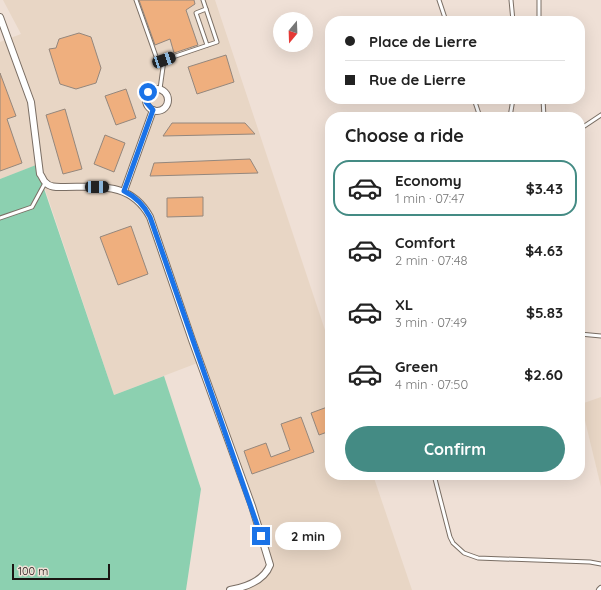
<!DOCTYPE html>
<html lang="en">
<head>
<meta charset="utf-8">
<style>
  :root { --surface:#fff; --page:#f6f6f6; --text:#222; --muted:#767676; --line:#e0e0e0; --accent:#448b84 }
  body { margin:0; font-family:Quicksand,sans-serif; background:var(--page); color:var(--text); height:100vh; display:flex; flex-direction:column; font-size:15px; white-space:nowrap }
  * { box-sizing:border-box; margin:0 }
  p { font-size:13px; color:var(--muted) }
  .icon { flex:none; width:22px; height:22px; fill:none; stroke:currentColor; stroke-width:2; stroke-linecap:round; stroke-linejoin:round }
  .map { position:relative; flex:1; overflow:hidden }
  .details { position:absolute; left:325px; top:112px; width:260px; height:368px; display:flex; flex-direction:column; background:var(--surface); border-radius:16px; box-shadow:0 4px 16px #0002 }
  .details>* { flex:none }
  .hud { position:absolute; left:325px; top:16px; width:260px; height:88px; border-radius:16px; box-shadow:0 4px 16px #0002; display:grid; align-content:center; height:88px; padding:0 20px; background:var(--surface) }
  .needle { width:26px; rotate:199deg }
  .tools { position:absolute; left:273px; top:12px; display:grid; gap:8px }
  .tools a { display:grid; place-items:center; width:40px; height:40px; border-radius:50%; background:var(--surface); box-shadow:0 4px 16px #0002; font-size:20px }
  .scale { position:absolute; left:12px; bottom:10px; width:98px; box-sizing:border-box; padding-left:4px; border:2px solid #1b1613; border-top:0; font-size:11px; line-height:14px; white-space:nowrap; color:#1b1613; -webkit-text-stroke:3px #efe0d6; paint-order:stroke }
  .end { position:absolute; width:18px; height:18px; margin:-9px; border:5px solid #1a73e8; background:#fff; box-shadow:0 0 0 2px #fff }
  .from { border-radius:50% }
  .bubble { position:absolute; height:28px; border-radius:14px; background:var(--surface); box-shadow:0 4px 16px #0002; font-size:13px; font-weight:700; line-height:28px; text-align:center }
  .car { position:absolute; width:12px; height:24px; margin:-12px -6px; border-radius:5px; box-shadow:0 0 3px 1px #0007; background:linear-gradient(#222 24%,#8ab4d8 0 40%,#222 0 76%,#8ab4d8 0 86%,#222 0) }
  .hud b { display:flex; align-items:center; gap:14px; height:38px; font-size:15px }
  .hud b+b { border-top:1px solid var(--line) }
  .hud i { width:10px; height:10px; background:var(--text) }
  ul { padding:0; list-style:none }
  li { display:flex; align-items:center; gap:12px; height:56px; margin:0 8px 6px; padding:0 12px; border:2px solid transparent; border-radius:16px }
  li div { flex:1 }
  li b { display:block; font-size:15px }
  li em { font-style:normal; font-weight:700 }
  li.active { border-color:var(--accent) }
  li>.icon { width:36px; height:36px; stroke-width:1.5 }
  h2 { padding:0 20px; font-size:18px; line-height:48px }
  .action { display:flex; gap:8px; margin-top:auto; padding:8px 20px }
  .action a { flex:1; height:46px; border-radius:24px; background:var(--accent); color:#fff; font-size:16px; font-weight:700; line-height:46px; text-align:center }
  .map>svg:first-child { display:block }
  .industrial { fill:#e8d6c5 }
  .green { fill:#8cd0b0 }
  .building { fill:#efaf7e; stroke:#94877d }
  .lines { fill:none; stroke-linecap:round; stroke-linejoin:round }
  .service-casing { stroke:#7a6e64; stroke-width:5 }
  .minor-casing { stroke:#7a6e64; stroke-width:8 }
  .service { stroke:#fff; stroke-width:3 }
  .minor { stroke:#fff; stroke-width:6 }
  .route { stroke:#1a73e8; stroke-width:5 }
</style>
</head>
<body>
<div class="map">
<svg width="601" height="590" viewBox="0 0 601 590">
  <rect width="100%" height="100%" fill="#efe0d6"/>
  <g class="industrial">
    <path d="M 3,0 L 215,0 L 330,345 L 330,475 L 373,475 L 412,590 L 230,590 L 261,580 L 270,565 L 200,362 L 114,395 L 37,165 L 0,179 L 0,42 L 21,34 Z"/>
    <path d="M 601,397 L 601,487 L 581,404 Z"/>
  </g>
  <path class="green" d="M 36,165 L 114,395 L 164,376 L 201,489 L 186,590 L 0,590 L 0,179 Z"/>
  <g class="building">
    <path d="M 139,0 L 194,0 L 195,4 L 186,10 L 198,45 L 174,53 L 170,39 L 155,45 Z"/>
    <path d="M 79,33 L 91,37 L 101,68 L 96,83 L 76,89 L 60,84 L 49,49 L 56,48 L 59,39 Z"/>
    <path d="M 226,55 L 234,82 L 197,94 L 188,67 Z"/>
    <path d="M 0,73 L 16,116 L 7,119 L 22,163 L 0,171 Z"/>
    <path d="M 126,89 L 136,118 L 116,125 L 105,96 Z"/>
    <path d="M 65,109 L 82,169 L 63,174 L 46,115 Z"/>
    <path d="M 172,123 L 245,123 L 255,134 L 163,136 Z"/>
    <path d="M 105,135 L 125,143 L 114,172 L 94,164 Z"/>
    <path d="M 250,159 L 258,173 L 150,176 L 154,163 Z"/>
    <path d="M 203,197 L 203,216 L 167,217 L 167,198 Z"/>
    <path d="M 131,226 L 148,274 L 118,285 L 100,237 Z"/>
    <path d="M 330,406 L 330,431 L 319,435 L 311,413 Z"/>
    <path d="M 301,417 L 314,452 L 252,474 L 244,451 L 266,443 L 271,457 L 290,450 L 281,424 Z"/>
  </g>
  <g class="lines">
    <defs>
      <g id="service">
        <path d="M 136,0 L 158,62 L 217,42 L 203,0"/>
        <path d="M 439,0 L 446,21"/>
        <path d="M 511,0 L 513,21"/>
        <path d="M 539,0 L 539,21"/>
        <path d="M 206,9 L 196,13 L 207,45"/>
        <path d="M 160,89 L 164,60"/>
        <path d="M 474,99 L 480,117"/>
        <path d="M 543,99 L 544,117"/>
        <path d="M 510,117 L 513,99"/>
        <path d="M 580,129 L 601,115"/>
        <path d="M 0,218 L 32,207 L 45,183"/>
        <path d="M 580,334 L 601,336"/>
        <path d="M 434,475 L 450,537 L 453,543 L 464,553 L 478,558 L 590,562 L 601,564"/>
      </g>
      <g id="minor">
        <path d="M 0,17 L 31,102 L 40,174 C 42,176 43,180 45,182 C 50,188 58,187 65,187 C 100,187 131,182 150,217 L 192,340 L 252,506 L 270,565 C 264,581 246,587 230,590"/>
        <circle cx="157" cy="100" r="11"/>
        <path d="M 124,191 L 153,110"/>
        <path d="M 600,590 L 601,589"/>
      </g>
    </defs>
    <use href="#service" class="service-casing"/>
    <use href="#minor" class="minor-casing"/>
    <use href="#service" class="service"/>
    <use href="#minor" class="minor"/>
  </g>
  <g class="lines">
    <path class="route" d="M 148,92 L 146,102 L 153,110 L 124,191 C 136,197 144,205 150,217 L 261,536"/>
  </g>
</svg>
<div class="tools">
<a><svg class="needle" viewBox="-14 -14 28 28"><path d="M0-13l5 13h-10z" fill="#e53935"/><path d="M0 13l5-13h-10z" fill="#767676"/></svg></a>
</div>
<div class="scale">100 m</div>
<i class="end from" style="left:148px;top:92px"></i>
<i class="end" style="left:261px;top:536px"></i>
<div class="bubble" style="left:275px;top:522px;width:66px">2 min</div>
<i class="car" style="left:164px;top:60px;rotate:71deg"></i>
<i class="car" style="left:97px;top:187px;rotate:90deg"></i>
<div class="hud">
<b><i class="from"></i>Place de Lierre</b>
<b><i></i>Rue de Lierre</b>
</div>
<section class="details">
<h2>Choose a ride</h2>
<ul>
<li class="active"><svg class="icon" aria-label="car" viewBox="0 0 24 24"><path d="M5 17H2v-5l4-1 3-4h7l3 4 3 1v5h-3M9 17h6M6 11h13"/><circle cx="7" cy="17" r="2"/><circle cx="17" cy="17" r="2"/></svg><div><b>Economy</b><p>1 min · 07:47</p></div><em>$3.43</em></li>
<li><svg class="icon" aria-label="car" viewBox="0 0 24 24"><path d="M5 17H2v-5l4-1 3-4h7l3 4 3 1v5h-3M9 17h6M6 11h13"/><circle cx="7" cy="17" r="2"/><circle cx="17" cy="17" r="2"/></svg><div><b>Comfort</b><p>2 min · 07:48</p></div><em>$4.63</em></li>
<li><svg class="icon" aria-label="car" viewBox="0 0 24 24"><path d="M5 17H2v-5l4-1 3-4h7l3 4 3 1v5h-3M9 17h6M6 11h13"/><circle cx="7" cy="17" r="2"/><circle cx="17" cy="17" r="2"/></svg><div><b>XL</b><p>3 min · 07:49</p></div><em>$5.83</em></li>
<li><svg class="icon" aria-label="car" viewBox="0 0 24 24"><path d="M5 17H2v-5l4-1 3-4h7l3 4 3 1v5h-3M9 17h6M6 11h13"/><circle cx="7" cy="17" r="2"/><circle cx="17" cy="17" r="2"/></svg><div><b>Green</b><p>4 min · 07:50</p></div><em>$2.60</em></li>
</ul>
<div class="action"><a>Confirm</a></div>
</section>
</div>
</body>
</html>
